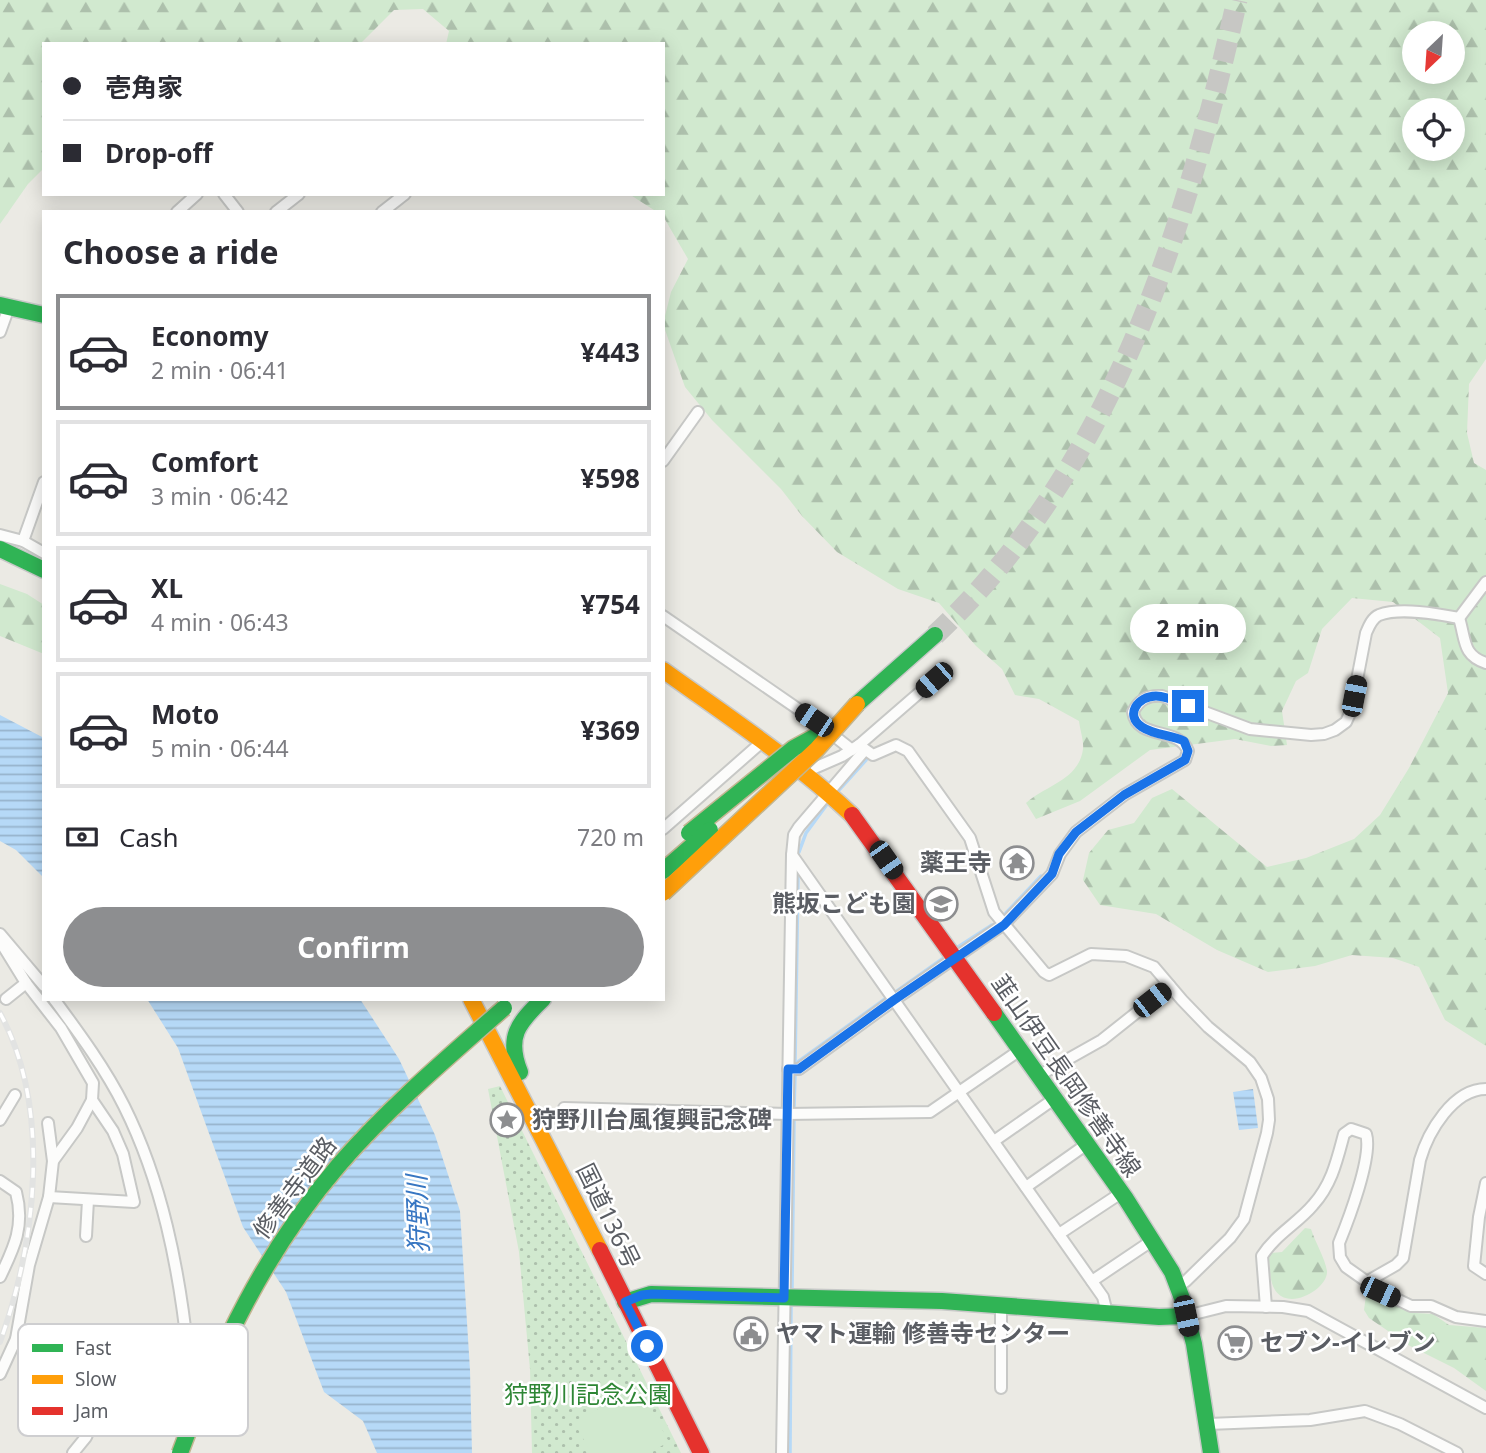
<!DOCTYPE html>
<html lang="en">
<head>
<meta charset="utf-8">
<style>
  :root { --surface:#fff; --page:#f7f7f7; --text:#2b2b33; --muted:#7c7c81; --line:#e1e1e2; --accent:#8d8e90 }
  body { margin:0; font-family:"Noto Sans","Noto Sans JP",sans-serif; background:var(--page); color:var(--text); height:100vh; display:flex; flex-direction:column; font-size:26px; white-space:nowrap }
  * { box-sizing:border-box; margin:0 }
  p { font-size:23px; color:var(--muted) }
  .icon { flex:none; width:38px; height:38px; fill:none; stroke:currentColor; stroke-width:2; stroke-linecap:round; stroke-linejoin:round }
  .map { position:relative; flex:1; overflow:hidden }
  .side { position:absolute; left:42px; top:210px; width:623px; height:791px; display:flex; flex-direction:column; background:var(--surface); border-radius:0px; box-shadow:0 4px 18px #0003 }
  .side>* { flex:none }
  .banner { position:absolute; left:42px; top:42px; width:623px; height:154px; border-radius:0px; box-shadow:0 4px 18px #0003; display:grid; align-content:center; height:154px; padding:0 21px; background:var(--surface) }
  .needle { width:46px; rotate:205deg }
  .buttons { position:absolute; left:1402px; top:21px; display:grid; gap:14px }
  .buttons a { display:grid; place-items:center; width:63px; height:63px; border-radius:50%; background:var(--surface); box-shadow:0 4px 18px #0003; font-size:35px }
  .end { position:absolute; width:32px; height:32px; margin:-16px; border:9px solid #1a73e8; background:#fff; box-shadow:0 0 0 4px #fff }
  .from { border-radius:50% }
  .bubble { position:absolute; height:49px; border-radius:24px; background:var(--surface); box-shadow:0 4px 18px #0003; font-size:23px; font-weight:700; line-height:49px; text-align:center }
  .car { position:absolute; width:21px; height:42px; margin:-21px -10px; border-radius:9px; box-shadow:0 0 5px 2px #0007; background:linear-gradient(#222 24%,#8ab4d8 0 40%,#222 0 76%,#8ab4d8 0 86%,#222 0) }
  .banner b { display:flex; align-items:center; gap:24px; height:66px; font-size:26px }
  .banner b+b { border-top:2px solid var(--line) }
  .banner i { width:18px; height:18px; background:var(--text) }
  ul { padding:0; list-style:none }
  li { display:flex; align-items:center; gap:21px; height:116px; margin:0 14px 10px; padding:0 7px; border:4px solid var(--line); border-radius:0px }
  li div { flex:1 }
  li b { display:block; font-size:26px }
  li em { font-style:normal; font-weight:700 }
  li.active { border-color:var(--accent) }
  li>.icon { width:63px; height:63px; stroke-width:1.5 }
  h2 { padding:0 21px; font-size:32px; line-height:84px }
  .pay { display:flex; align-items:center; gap:18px; height:77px; padding:0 21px; font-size:26px }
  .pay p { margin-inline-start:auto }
  .button { display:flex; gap:14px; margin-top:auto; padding:14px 21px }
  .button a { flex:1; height:80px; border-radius:42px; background:var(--accent); color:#fff; font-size:28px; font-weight:700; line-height:80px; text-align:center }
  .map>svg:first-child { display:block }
  .grass { fill:url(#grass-dots) }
  .forest { fill:url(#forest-firs); fill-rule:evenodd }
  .pitch { fill:#d1e9cf }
  .water { fill:url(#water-rules) }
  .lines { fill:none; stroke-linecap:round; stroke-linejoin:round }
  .stream { stroke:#b6d9f7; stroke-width:3.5 }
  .highway-tunnel { stroke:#c7c7c4; stroke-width:21; stroke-dasharray:21 10; stroke-linecap:butt }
  .street-casing { stroke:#c7c8c6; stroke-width:14 }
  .fast-casing { stroke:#c8c9c8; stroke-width:19 }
  .slow-casing { stroke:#c8c9c8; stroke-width:19 }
  .jam-casing { stroke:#c8c9c8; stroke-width:19 }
  .street { stroke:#fcfcfb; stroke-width:10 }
  .fast { stroke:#30b455; stroke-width:16 }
  .slow { stroke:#ff9f0a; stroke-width:16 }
  .jam { stroke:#e5322d; stroke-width:16 }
  .rail-casing { stroke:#e2e3e2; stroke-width:6 }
  .rail { stroke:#fff; stroke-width:3.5; stroke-dasharray:10; stroke-linecap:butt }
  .fast-bridge-casing { stroke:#c2b692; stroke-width:19; stroke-linecap:butt }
  .slow-bridge-casing { stroke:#c2b692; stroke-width:19; stroke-linecap:butt }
  .fast-bridge { stroke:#30b455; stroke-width:16 }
  .slow-bridge { stroke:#ff9f0a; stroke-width:16 }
  .route { stroke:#1a73e8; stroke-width:9 }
  .labels { text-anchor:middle; stroke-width:5; stroke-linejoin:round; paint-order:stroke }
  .poi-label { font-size:24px; font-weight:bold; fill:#5a5d63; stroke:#fff; text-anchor:start }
  .street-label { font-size:24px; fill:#5a5d63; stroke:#fff }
  .park-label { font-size:24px; fill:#2e8635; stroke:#fff }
  .water-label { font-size:26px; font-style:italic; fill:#3776c2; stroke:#fff }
  .key { fill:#fff; stroke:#ceced0; stroke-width:2 }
  .key-label { font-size:19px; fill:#5a5d63 }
</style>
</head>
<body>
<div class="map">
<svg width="1486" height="1453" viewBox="0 0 1486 1453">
  <defs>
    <pattern id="grass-dots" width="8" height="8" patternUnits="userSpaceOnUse" patternTransform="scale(1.75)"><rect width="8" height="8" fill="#d1e9cf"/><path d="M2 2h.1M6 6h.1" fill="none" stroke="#adc0ac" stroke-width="1.8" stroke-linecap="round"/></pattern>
    <pattern id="forest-firs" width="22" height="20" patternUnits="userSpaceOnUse" patternTransform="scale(1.75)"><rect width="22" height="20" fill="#d1e9cf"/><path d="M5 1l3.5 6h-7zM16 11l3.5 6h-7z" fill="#adc0ac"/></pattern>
    <pattern id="water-rules" width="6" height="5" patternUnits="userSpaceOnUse" patternTransform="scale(1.75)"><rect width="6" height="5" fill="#b6d9f7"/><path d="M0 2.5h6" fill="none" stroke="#97b3cc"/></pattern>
  </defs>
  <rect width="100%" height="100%" fill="#ebeae4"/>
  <path class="grass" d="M 500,1086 L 681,1453 L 532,1453 L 530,1369 L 519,1252 L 488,1089 Z"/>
  <g class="forest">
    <path d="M 0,0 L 1486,0 L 1486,359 L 1469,384 L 1467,433 L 1474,463 L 1486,470 L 1486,1046 L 1445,1020 L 1419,967 L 1393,958 L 1352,955 L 1315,966 L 1268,972 L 1217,950 L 1156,914 L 1100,905 L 1083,880 L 1089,853 L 1108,830 L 1134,823 L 1152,798 L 1172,789 L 1267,867 L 1306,858 L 1354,839 L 1380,815 L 1409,768 L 1448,693 L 1440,638 L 1393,602 L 1352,598 L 1322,629 L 1308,673 L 1296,681 L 1282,711 L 1287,745 L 1271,746 L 1235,739 L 1150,750 L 1080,801 L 1036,819 L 1026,803 C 1046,785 1079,780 1083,749 C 1084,741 1080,730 1079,721 L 1039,699 L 1015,695 L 1002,669 L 976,646 L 939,603 L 898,589 L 837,552 L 802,516 L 781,489 L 712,420 L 685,387 L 663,324 L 671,292 L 688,259 L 663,216 L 663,212 L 657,212 L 629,194 L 663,194 L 663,44 L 446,44 L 449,31 L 423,9 L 394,10 L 360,44 L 44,44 L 44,168 L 28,184 L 0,224 ZM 1414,33 L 1452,33 L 1452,72 L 1414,72 ZM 1414,110 L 1452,110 L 1452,149 L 1414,149 Z"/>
    <path d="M 0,584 L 27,594 L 44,605 L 44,654 L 0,636 Z"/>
    <path d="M 1305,1228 L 1311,1229 C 1315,1242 1325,1258 1327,1271 C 1329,1292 1270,1323 1270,1268 C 1270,1261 1267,1260 1271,1253 L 1282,1252 Z"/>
    <path d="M 1366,1295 L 1416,1313 L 1433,1314 L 1449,1325 L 1486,1328 L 1486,1391 L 1454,1368 L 1410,1346 L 1369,1318 L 1364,1310 Z"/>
  </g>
  <path class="pitch" d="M 639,1387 L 669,1442 L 648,1453 L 591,1453 L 574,1422 Z"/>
  <g class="water">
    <path d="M 0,715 L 44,738 L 44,878 L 16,850 L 0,841 Z"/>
    <path d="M 147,999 L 360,999 L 399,1059 L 435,1135 L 460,1211 L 470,1370 L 472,1453 L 377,1453 L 363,1421 L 324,1392 L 286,1292 L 243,1227 L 178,1048 Z"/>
    <path d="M 1253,1089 L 1258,1128 L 1239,1130 L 1233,1092 Z"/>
  </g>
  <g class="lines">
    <g class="stream">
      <path d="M 839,790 L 866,760"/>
      <path d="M 799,852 L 806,833 L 828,803"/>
      <path d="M 1006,913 L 1041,876"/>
      <path d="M 958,947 L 992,925"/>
      <path d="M 897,991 L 945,957"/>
      <path d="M 795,1064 L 798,877"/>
      <path d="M 795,1064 L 885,999"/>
      <path d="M 794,1108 L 795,1075"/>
      <path d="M 792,1288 L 794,1121"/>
      <path d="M 790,1453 L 791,1307"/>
    </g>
    <path class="highway-tunnel" d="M 935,635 C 1113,468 1185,232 1237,0"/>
    <defs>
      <g id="street">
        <path d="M 224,194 L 238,212"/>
        <path d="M 177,212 L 197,194"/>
        <path d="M 276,212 L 299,194"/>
        <path d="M 382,212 L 405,194"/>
        <path d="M 0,332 L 9,307"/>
        <path d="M 663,461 L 698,412"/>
        <path d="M 0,535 L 23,541 L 44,553"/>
        <path d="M 23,541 L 44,482"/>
        <path d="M 663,616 L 814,720 L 852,750"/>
        <path d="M 1459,618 C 1466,640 1462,655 1486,663"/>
        <path d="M 1459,618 L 1486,582"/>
        <path d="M 859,745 L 873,755 L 896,745 L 908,751 L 970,838 L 994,912 L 1044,972 L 1049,975 L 1091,954 L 1126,956 L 1154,967 L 1182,1000 L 1208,1027 L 1250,1062 L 1261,1078 L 1268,1099 L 1269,1120 L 1267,1133 L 1244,1219 L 1230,1238 L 1186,1281 L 1178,1286"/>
        <path d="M 803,773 L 842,756 L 859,745 L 934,680"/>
        <path d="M 663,829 L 763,741"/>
        <path d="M 792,855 L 1103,1297 L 1107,1313"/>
        <path d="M 0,934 L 44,986"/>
        <path d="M 0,941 L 26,983 L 6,999"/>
        <path d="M 26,983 L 61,1028 L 93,1083 L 92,1100 L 113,1131 L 123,1154 L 134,1202 L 49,1197"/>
        <path d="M 788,1069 L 799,1069 L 894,1000 L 1004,924 L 1052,874 L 1060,854 L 1076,832 L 1124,795 L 1185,760 L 1188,751 C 1179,726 1137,741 1133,712 C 1139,699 1148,695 1162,696 L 1250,729 L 1311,735 L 1324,734 L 1335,730 L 1346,722 L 1351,711 L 1366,633 C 1369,626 1372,618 1379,615 C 1400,607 1438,614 1459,618"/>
        <path d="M 1038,1076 L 1102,1040 L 1170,986"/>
        <path d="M 564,1108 L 787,1114 L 930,1112 L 1020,1050"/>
        <path d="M 0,1120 L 15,1095"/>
        <path d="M 48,1123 L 53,1161"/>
        <path d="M 994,1141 L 1054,1099"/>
        <path d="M 0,1181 L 16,1192 C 25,1226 14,1248 0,1277"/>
        <path d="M 1486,1183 L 1479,1217 L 1474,1266 L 1486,1274"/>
        <path d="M 1026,1187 L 1087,1144"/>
        <path d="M 1059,1234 L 1121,1193"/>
        <path d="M 86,1236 L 88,1200"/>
        <path d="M 1092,1281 L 1153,1240"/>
        <path d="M 1368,1281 L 1396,1265 L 1403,1258 L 1420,1160 C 1428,1132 1453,1089 1486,1089"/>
        <path d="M 1001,1304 L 1001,1388"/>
        <path d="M 1266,1307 L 1262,1256 C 1275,1235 1298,1223 1313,1205 C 1332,1184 1337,1160 1344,1134 L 1351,1129 L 1366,1134 C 1373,1156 1348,1221 1339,1243 L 1340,1257 L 1346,1267 L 1380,1291 L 1411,1306 L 1431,1306 L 1456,1317 L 1486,1321"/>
        <path d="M 1186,1316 L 1226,1306 L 1283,1307 L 1308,1311 L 1486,1408"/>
        <path d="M 16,1339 L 104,1356 L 182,1358 L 188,1353 C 179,1268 162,1182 124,1106 C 105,1068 79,1033 54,999"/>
        <path d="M 0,1374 L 16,1339 L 29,1265 L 49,1197 L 53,1161 L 77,1128 L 92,1100"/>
        <path d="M 1208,1424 L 1310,1420 L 1365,1411 L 1400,1424 L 1457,1453"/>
        <path d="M 73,1453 L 86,1437 L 89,1430 L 104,1356"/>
        <path d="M 782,1453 L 792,855 L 794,835 L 799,827 L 864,751"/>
      </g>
      <g id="fast">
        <path d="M 0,305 L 44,315"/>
        <path d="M 0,549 L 44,570"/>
        <path d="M 857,704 L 935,635"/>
        <path d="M 994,1013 L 1126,1199 L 1172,1272 L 1183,1301 L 1194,1344 L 1211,1453"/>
        <path d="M 520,1072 C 506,1037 518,1023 543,999"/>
        <path d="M 625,1302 L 651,1294 L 942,1301 L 1159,1317 L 1186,1316"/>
      </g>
      <g id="slow">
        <path d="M 663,670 C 727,716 794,760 852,815"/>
        <path d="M 471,999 L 600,1250"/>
      </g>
      <g id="jam">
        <path d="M 852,815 L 994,1013"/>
        <path d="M 600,1250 L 701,1453"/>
      </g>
    </defs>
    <use href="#street" class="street-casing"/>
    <use href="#fast" class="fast-casing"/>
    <use href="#slow" class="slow-casing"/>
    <use href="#jam" class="jam-casing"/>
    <use href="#street" class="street"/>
    <use href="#fast" class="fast"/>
    <use href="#slow" class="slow"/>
    <use href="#jam" class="jam"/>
    <defs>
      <path id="rail" d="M 0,1013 C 52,1109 36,1243 0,1342"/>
    </defs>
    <use href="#rail" class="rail-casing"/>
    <use href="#rail" class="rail"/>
    <defs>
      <g id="fast-bridge">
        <path d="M 689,833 L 794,748 L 816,736"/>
        <path d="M 663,871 L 710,830"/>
        <path d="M 180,1453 C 218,1349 266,1250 338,1166 C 388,1108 447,1058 504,1008"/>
      </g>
      <path id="slow-bridge" d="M 663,893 L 817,749 L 857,704"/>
    </defs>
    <use href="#fast-bridge" class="fast-bridge-casing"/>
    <use href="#slow-bridge" class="slow-bridge-casing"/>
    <use href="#fast-bridge" class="fast-bridge"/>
    <use href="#slow-bridge" class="slow-bridge"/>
  </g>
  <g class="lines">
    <path class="route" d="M 647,1346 L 625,1302 L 642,1295 L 652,1294 L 784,1298 L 788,1069 L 799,1069 L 894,1000 L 1004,925 L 1052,874 L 1059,854 L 1076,832 L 1124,795 L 1185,760 L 1188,751 L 1184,741 C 1171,735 1154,735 1142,727 C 1124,715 1138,696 1156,696 C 1167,696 1178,702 1188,706"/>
  </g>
  <defs>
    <symbol id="temple-ring" viewBox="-11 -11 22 22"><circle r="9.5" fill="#fff" stroke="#8d8e90" stroke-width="1.5"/><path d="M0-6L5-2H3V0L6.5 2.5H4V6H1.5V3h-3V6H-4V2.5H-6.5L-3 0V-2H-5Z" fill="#8d8e90"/></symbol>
    <symbol id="school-ring" viewBox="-11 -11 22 22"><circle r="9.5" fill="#fff" stroke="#8d8e90" stroke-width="1.5"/><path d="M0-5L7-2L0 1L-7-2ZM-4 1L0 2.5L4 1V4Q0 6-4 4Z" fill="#8d8e90"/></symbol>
    <symbol id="sight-ring" viewBox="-11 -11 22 22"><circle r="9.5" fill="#fff" stroke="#8d8e90" stroke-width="1.5"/><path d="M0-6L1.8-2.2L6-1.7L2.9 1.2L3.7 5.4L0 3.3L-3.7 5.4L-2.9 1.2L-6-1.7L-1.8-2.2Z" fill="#8d8e90"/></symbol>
    <symbol id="civic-ring" viewBox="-11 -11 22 22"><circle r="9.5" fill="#fff" stroke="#8d8e90" stroke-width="1.5"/><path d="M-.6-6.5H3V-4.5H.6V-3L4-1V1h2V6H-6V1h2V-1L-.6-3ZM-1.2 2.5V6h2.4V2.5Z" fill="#8d8e90"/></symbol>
    <symbol id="supermarket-ring" viewBox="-11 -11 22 22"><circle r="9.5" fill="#fff" stroke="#8d8e90" stroke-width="1.5"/><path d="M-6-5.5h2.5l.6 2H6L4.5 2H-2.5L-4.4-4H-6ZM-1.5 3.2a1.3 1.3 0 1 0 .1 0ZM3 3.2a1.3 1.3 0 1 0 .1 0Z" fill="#8d8e90"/></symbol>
  </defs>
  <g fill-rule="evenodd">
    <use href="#temple-ring" x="998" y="844" width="38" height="38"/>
    <use href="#school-ring" x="922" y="885" width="38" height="38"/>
    <use href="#sight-ring" x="488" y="1101" width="38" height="38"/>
    <use href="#civic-ring" x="732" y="1315" width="38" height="38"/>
    <use href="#supermarket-ring" x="1216" y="1324" width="38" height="38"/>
  </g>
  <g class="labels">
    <g class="poi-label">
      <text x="992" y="871" text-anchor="end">薬王寺</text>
      <text x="916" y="912" text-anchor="end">熊坂こども園</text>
      <text x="532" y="1128">狩野川台風復興記念碑</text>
      <text x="776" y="1342">ヤマト運輸 修善寺センター</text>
      <text x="1260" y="1351">セブン-イレブン</text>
    </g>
    <g class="street-label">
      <text transform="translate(1066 1076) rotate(55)" y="8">韮山伊豆長岡修善寺線</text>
      <text transform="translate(295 1188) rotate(-53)" y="8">修善寺道路</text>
      <text transform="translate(608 1216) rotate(64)" y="8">国道136号</text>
    </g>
    <g class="park-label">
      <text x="588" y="1403">狩野川記念公園</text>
    </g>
    <g class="water-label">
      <text transform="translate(418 1214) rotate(-92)" y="9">狩野川</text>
    </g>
  </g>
  <rect x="18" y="1324" width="230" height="112" rx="10" class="key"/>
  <rect x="32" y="1344" width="31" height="8" fill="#30b455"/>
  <rect x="32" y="1375" width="31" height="9" fill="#ff9f0a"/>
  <rect x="32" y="1407" width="31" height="8" fill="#e5322d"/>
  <g class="key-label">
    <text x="75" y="1355">Fast</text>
    <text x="75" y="1386">Slow</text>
    <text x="75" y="1418">Jam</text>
  </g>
</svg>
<div class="buttons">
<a><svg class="needle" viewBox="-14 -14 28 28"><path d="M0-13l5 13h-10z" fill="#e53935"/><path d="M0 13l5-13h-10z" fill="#7c7c81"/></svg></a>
<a><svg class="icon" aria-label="locate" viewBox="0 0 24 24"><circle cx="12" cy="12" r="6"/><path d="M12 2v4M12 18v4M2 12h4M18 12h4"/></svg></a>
</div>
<i class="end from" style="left:647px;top:1346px"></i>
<i class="end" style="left:1188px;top:706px"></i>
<div class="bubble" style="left:1130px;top:604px;width:116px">2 min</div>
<i class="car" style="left:934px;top:680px;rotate:229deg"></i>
<i class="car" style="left:1354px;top:696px;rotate:11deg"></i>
<i class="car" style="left:814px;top:720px;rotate:304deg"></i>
<i class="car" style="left:886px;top:860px;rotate:145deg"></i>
<i class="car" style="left:1152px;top:1000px;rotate:52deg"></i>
<i class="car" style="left:1380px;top:1292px;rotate:115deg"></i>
<i class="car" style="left:1186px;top:1316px;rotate:168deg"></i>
<div class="banner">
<b><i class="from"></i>壱角家</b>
<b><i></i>Drop-off</b>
</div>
<section class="side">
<h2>Choose a ride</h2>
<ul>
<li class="active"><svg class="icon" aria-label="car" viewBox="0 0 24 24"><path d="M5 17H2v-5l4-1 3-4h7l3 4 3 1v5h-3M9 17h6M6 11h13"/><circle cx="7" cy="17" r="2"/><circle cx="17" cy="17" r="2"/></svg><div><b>Economy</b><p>2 min · 06:41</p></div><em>¥443</em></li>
<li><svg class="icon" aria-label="car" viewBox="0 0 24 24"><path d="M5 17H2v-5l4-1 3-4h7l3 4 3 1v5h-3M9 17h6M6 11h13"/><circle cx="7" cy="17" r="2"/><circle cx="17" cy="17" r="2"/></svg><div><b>Comfort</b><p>3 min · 06:42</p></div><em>¥598</em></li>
<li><svg class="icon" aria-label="car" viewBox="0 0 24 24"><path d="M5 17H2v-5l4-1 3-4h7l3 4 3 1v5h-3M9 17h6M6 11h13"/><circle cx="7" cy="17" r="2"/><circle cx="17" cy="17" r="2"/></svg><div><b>XL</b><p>4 min · 06:43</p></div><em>¥754</em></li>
<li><svg class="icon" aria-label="car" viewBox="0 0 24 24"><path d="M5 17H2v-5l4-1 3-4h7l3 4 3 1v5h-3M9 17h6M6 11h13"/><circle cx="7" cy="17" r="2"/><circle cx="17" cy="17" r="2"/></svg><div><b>Moto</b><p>5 min · 06:44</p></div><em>¥369</em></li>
</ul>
<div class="pay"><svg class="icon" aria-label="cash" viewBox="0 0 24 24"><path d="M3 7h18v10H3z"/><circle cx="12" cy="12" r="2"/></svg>Cash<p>720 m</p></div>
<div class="button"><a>Confirm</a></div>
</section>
</div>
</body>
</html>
